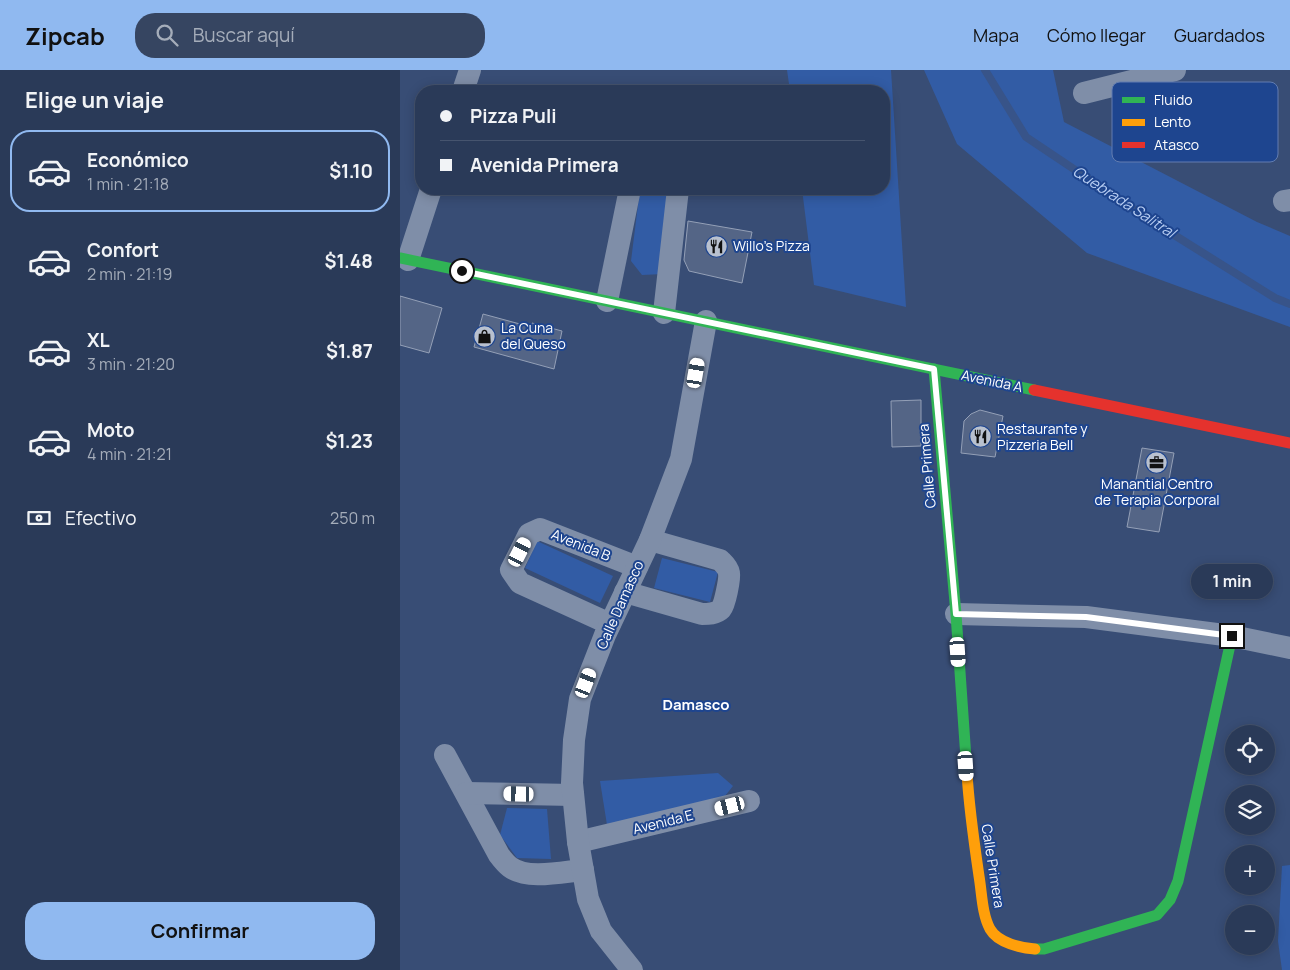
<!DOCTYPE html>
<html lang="es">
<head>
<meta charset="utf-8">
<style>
  :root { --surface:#2a3a58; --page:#364561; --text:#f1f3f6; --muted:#a5adba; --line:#46546e; --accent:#90b9f0 }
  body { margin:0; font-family:Manrope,sans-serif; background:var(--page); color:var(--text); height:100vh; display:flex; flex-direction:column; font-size:19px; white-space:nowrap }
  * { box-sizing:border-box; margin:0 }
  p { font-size:16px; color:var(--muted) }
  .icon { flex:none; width:28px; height:28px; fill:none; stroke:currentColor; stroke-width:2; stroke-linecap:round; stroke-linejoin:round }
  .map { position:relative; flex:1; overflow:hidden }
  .details { display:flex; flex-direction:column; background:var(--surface); width:400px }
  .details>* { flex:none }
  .hud { position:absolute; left:15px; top:15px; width:475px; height:110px; border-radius:20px; box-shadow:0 2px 12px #0003,0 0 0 1px var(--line); display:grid; align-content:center; height:110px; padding:0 25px; background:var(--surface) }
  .tools { position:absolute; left:825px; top:655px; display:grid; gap:10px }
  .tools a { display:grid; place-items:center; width:50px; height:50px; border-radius:50%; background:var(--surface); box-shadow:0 2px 12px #0003,0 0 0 1px var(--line); font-size:25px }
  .end { position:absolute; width:22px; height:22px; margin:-11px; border:6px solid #fff; background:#111; box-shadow:0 0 0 2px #111 }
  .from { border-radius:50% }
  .bubble { position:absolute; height:35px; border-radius:18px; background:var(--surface); box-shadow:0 2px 12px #0003,0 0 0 1px var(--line); font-size:16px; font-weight:700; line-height:35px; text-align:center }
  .car { position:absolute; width:15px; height:30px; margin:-15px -8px; border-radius:6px; box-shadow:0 0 4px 1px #0007; background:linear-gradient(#fff 24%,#345 0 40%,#fff 0 76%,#345 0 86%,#fff 0) }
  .hud b { display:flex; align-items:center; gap:18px; height:48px; font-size:19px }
  .hud b+b { border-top:1px solid var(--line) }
  .hud i { width:12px; height:12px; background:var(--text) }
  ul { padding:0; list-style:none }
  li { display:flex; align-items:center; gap:15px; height:82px; margin:0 10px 8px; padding:0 15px; border:2px solid transparent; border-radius:20px }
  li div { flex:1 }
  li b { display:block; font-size:19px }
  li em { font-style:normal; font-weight:700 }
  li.selected { border-color:var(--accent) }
  li>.icon { width:45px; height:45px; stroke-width:1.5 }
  h2 { padding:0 25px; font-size:22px; line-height:60px }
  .pay { display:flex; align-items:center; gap:12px; height:55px; padding:0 25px; font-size:19px }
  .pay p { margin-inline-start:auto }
  .primary-button { display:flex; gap:10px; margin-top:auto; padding:10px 25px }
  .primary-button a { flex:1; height:58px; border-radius:20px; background:var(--accent); color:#111; font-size:20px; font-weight:700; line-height:58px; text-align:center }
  header { display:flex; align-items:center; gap:30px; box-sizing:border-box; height:70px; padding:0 25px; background:var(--accent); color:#111 }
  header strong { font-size:24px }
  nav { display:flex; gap:28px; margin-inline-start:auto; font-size:18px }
  .search { width:350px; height:45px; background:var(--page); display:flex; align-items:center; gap:12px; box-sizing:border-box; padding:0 18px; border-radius:20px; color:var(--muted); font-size:19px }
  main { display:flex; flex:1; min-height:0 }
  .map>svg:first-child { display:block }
  .green { fill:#325ca5 }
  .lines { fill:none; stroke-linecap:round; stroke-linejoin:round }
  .stream { stroke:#385489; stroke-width:8 }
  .building { fill:#546586; stroke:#94a0b7 }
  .street { stroke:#7f8ea8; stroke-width:22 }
  .fast { stroke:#30b455; stroke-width:11 }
  .slow { stroke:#ff9f0a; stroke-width:11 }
  .jam { stroke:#e5322d; stroke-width:11 }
  .route { stroke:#fff; stroke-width:6 }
  .labels { text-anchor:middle; stroke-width:4; stroke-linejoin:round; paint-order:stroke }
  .poi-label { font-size:14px; fill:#fff; stroke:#1e458f; text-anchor:start }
  .street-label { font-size:14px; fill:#fff; stroke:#1e458f }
  .water-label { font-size:15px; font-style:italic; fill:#b9cff4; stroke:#1e458f }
  .neighbourhood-label { font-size:15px; font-weight:bold; fill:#fff; stroke:#1e458f }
  .key { fill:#1e458f; stroke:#627db1; stroke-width:1 }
  .key-label { font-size:14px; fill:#fff }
</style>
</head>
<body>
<header>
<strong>Zipcab</strong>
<div class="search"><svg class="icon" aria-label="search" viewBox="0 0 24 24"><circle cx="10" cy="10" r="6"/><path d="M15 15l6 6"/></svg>Buscar aquí</div>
<nav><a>Mapa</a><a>Cómo llegar</a><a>Guardados</a></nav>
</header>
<main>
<section class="details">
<h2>Elige un viaje</h2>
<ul>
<li class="selected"><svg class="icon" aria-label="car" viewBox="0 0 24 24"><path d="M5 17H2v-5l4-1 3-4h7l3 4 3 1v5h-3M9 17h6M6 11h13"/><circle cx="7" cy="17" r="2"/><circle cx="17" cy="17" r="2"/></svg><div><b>Económico</b><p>1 min · 21:18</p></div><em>$1.10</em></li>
<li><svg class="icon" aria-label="car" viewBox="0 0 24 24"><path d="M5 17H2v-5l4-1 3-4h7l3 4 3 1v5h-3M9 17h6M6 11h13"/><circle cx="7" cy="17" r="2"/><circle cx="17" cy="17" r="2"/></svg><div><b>Confort</b><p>2 min · 21:19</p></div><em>$1.48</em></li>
<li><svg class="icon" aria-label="car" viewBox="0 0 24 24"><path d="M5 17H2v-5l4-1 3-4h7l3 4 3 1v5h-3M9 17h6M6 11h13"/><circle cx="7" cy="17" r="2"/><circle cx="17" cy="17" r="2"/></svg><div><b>XL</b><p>3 min · 21:20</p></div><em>$1.87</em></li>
<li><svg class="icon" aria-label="car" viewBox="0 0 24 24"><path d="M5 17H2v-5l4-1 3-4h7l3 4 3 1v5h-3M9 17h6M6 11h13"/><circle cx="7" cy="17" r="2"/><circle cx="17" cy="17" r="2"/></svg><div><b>Moto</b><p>4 min · 21:21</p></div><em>$1.23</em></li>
</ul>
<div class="pay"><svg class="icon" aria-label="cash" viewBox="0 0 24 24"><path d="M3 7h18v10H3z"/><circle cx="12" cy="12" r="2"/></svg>Efectivo<p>250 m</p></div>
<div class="primary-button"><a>Confirmar</a></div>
</section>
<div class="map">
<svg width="890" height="900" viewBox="0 0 890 900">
  <rect width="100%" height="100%" fill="#384d75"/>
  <g class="green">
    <path d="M 387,0 L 491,0 L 506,237 L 414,215 L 402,119 L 484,119 L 484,21 L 390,21 Z"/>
    <path d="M 524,0 L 653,0 L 664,52 L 857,152 L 890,166 L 890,257 L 687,183 L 557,74 Z"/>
    <path d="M 240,119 L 274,119 L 263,204 L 242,205 L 231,191 Z"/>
    <path d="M 137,471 L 213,506 L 200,533 L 125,498 Z"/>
    <path d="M 262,488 L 318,502 L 310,532 L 254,518 Z"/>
    <path d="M 318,703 L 333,716 L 321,731 L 207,755 L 200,711 Z"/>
    <path d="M 107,738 L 147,739 L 151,789 L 117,788 L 100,765 Z"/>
    <path d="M 890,795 L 890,900 L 882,900 L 878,871 L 882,796 Z"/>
  </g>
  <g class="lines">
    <path class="stream" d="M 585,0 L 626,67 L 747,148 L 875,228 L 890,234"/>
  </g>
  <g class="building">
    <path d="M 288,151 L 352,162 L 342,213 L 289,201 L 284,190 Z"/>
    <path d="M 0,226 L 42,238 L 29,283 L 0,275 Z"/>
    <path d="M 83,244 L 131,257 L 132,253 L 162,261 L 154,299 L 74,277 Z"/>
    <path d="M 521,330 L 521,376 L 492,377 L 491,331 Z"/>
    <path d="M 580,340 L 603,346 L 595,387 L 561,383 L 564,351 L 571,344 Z"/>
    <path d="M 742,378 L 774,383 L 759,462 L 727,457 Z"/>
  </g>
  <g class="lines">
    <g class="street">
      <path d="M 63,21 L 70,0"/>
      <path d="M 684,23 L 775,0"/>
      <path d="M 884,131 L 890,130"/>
      <path d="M 8,190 L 31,119"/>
      <path d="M 207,231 L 230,119"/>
      <path d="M 264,243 L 278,119"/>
      <path d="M 225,522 L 302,544 C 308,544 316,544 321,539 C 325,534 330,509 329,503 C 328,497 324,494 320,490 L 250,470"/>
      <path d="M 556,544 L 686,547 L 832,566 L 890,578"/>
      <path d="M 210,554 L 120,513 L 111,500 L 129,464 L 140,459 L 237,497"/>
      <path d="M 45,685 L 99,785 C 102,789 106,794 110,797 C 127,810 162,802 183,800"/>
      <path d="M 66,723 L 173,725"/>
      <path d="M 178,772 L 349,731"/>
      <path d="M 232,900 L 201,861 L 188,829 L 178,772 L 172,713 L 174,670 L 180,629 L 205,565 L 250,470 L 281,389 L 306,251"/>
    </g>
    <g class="fast">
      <path d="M 0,188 L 634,320"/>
      <path d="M 534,299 L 556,544 L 567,703"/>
      <path d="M 635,879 L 644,879 L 757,845 L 770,830 L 778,811 L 832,566"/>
    </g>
    <path class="slow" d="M 567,703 C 569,738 574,772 579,806 C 582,824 582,844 590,859 C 598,873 621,878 635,879"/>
    <path class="jam" d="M 634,320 L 890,373"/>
  </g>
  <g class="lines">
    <path class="route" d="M 62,201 L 534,299 L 556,544 L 686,547 L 832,566"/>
  </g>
  <defs>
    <symbol id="restaurant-disc" viewBox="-11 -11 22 22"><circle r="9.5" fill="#b9c1cf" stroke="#1e458f"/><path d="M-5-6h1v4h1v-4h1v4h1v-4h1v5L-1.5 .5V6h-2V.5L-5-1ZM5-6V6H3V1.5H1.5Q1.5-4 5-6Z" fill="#111"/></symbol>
    <symbol id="shop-disc" viewBox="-11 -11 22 22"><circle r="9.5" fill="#b9c1cf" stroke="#1e458f"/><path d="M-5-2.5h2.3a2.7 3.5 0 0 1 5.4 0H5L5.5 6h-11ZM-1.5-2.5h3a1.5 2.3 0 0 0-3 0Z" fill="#111"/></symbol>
    <symbol id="office-disc" viewBox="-11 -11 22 22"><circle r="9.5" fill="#b9c1cf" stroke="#1e458f"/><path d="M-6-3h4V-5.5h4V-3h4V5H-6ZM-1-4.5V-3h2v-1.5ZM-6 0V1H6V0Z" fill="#111"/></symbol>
  </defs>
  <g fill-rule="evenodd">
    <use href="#restaurant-disc" x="304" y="164" width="25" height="25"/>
    <use href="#shop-disc" x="72" y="254" width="25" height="25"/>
    <use href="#restaurant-disc" x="568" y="354" width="25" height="25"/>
    <use href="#office-disc" x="744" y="380" width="25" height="25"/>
  </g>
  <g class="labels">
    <g class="poi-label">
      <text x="333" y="181">Willo's Pizza</text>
      <text x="101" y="263">La Cuna<tspan x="101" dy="16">del Queso</tspan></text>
      <text x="597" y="364">Restaurante y<tspan x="597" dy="16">Pizzeria Bell</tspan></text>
      <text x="757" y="419" text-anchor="middle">Manantial Centro<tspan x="757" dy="16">de Terapia Corporal</tspan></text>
    </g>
    <g class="street-label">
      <text transform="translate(592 311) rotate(12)" y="5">Avenida A</text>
      <text transform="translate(527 396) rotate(-95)" y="5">Calle Primera</text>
      <text transform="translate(181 475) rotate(22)" y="5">Avenida B</text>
      <text transform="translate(220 535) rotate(-66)" y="5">Calle Damasco</text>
      <text transform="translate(263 752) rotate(-14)" y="5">Avenida E</text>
      <text transform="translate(593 796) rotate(81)" y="5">Calle Primera</text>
    </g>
    <g class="water-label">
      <text transform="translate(724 132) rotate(33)" y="5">Quebrada Salitral</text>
    </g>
    <g class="neighbourhood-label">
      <text x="296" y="640">Damasco</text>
    </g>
  </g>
  <rect x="712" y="12" width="166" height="80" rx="8" class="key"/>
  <rect x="722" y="27" width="23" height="6" fill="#30b455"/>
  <rect x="722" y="49" width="23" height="7" fill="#ff9f0a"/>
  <rect x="722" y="72" width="23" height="6" fill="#e5322d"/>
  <g class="key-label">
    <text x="754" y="35">Fluido</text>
    <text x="754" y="57">Lento</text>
    <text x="754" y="80">Atasco</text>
  </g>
</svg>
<div class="tools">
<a><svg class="icon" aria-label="locate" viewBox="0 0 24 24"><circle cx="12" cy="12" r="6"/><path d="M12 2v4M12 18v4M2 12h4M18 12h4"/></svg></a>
<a><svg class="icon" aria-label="layers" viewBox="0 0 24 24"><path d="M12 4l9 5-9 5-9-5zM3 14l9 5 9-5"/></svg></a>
<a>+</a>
<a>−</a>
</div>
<i class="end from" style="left:62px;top:201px"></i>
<i class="end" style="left:832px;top:566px"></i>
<div class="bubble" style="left:791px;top:494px;width:82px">1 min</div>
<i class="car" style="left:296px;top:303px;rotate:10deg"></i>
<i class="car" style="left:120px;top:482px;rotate:27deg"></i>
<i class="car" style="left:558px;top:582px;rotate:176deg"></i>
<i class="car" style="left:186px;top:613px;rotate:21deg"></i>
<i class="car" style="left:566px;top:696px;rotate:176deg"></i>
<i class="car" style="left:119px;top:724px;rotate:271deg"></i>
<i class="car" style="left:330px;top:736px;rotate:256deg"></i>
<div class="hud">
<b><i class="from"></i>Pizza Puli</b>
<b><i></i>Avenida Primera</b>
</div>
</div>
</main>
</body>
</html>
